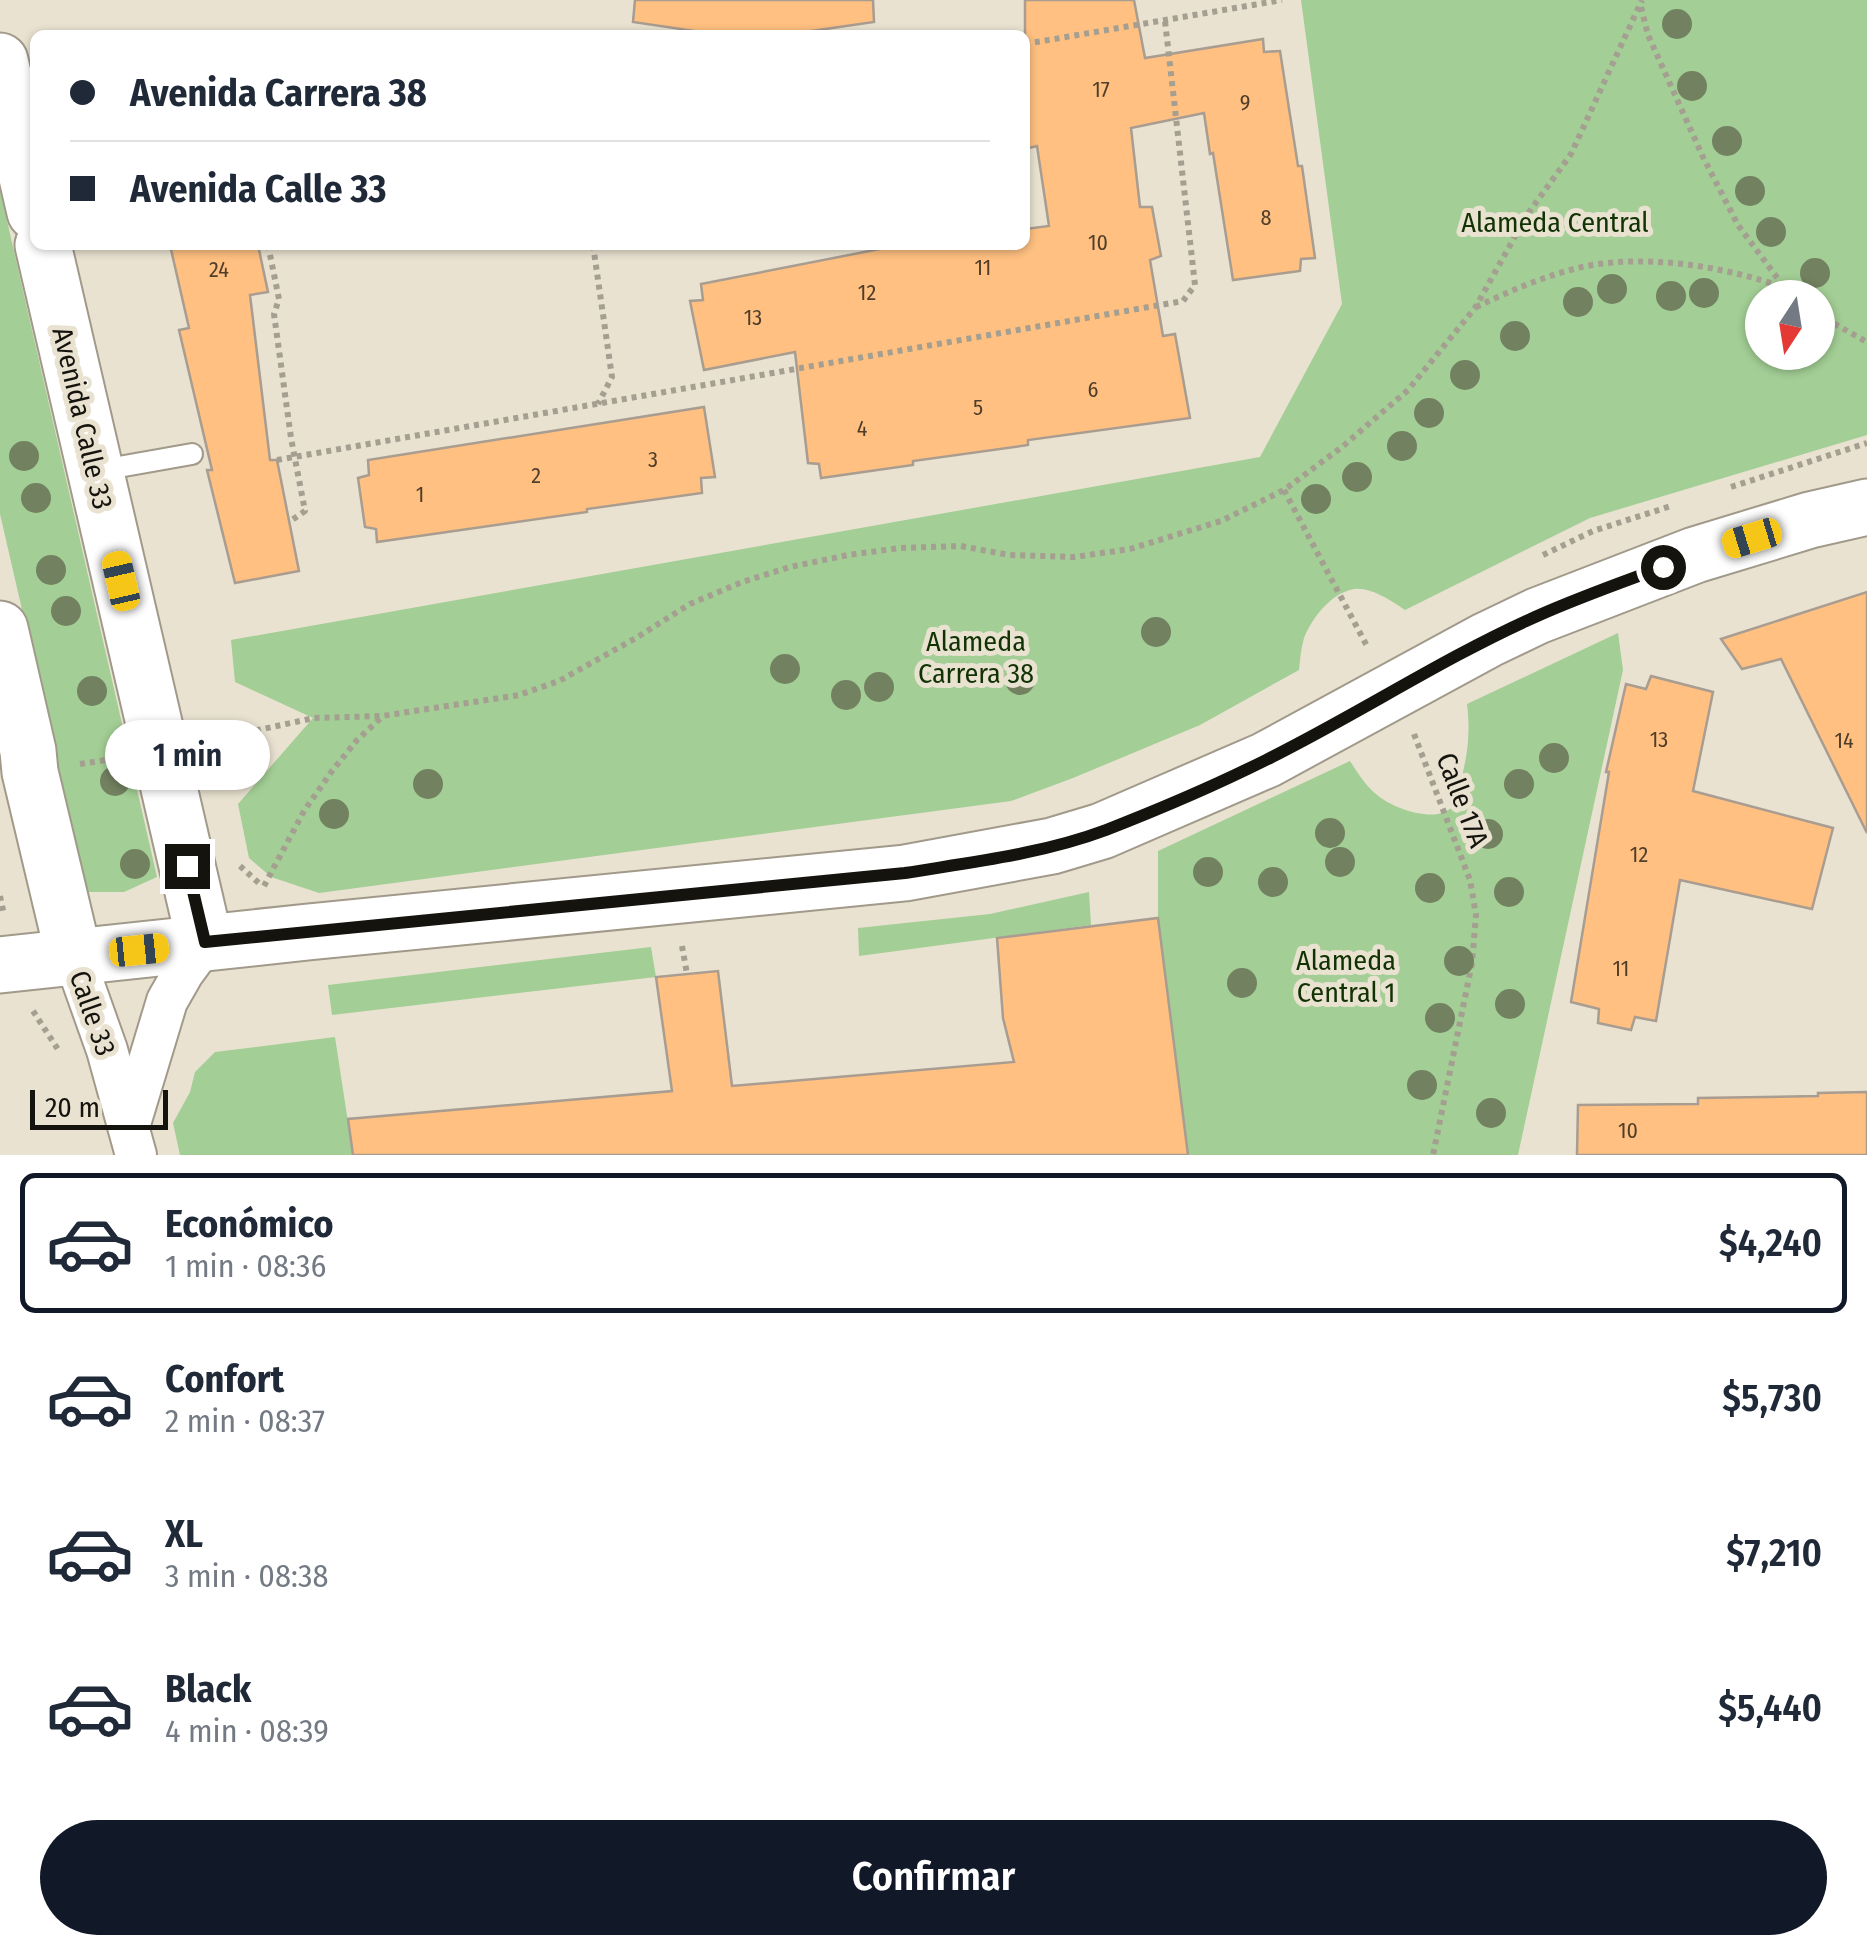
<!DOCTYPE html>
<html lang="es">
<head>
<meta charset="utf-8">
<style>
  :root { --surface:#fff; --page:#f2f2f3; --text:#1f2937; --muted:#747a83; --line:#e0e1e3; --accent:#111827 }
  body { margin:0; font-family:"Fira Sans Condensed",sans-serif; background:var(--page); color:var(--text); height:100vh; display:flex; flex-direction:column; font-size:38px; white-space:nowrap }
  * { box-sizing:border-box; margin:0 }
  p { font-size:32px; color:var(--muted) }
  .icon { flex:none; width:55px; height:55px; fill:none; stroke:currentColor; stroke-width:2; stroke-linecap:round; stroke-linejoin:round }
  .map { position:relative; height:1155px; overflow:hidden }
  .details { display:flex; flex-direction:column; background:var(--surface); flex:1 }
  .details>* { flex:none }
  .hud { position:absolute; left:30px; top:30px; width:1000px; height:220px; border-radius:15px; box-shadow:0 2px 8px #0004; display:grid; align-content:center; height:220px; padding:0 40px; background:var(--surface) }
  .needle { width:65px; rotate:192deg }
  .fabs { position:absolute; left:1745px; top:280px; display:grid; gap:20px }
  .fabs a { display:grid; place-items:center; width:90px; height:90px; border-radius:50%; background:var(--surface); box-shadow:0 2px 8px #0004; font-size:50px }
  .scale { position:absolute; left:30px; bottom:25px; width:138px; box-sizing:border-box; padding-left:10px; border:5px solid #15130d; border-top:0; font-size:28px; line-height:35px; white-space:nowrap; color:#15130d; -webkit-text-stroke:8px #e9e2d1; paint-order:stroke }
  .end { position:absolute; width:45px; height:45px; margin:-22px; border:12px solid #15130d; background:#fff; box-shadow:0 0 0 5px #fff }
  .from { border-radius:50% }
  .bubble { position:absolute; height:70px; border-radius:35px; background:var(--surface); box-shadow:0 2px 8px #0004; font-size:32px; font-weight:600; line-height:70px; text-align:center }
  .car { position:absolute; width:30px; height:60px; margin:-30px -15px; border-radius:12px; box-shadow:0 0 8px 2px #0007; background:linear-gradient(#f5c518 24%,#345 0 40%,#f5c518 0 76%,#345 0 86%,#f5c518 0) }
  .hud b { display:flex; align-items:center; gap:35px; height:95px; font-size:38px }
  .hud b+b { border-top:2px solid var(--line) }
  .hud i { width:25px; height:25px; background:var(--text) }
  ul { padding:18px 0 0; list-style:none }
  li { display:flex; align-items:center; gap:30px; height:140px; margin:0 20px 15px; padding:0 20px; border:5px solid transparent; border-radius:15px }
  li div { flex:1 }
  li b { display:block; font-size:38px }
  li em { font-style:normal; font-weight:600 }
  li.selected { border-color:var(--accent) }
  li>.icon { width:90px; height:90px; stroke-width:1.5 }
  .action { display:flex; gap:20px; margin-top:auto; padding:20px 40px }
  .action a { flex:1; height:115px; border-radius:60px; background:var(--accent); color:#fff; font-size:40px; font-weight:600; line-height:115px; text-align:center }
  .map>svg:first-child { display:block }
  .green { fill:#a3ce95; fill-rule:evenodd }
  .building { fill:#ffc081; stroke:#a99c90; stroke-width:2.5 }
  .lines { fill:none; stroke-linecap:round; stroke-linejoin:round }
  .lane-casing { stroke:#a19a8a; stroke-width:24 }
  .street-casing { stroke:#a19a8a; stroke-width:44 }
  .secondary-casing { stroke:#a19a8a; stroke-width:59 }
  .path { stroke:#a49f91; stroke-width:6; stroke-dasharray:5 5; stroke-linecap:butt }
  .lane { stroke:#fff; stroke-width:20 }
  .street { stroke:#fff; stroke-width:40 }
  .secondary { stroke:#fff; stroke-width:55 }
  .tree { fill:#728160 }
  .route { stroke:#15130d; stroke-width:12 }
  .labels { text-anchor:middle; stroke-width:10; stroke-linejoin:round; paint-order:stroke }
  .number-label { font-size:22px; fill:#503e2a }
  .park-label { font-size:28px; fill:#113203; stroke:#e9e2d1 }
  .street-label { font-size:28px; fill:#15130d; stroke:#e9e2d1 }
</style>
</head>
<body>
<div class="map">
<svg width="1867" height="1155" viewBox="0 0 1867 1155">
  <rect width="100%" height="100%" fill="#e9e2d1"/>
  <g class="green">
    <path d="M 1301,0 L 1867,0 L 1867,435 L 1590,518 L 1405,610 C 1391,601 1372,587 1354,589 C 1331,593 1312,618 1304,638 C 1301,648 1300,660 1299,670 L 1200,725 L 1073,778 L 1011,801 L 319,893 L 271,877 L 249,858 L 238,804 L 313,718 L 235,682 L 231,640 L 1260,457 L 1342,304 ZM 1762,298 L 1818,298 L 1818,352 L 1762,352 Z"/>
    <path d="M 0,190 L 157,877 L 124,892 L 87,892 L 0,514 Z"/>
    <path d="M 1618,633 L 1623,670 L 1518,1155 L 1188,1155 L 1158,918 L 1158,851 L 1350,761 C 1359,775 1367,788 1381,798 C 1396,809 1440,825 1453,805 C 1456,801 1456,795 1458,790 C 1467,761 1471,734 1467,704 Z"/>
    <path d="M 1089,892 L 1091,925 L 859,956 L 858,928 L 990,914 Z"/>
    <path d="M 651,947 L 656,977 L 332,1015 L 328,985 Z"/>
    <path d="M 335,1037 L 353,1155 L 180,1155 L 173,1123 L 190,1092 L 195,1072 L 215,1052 Z"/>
  </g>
  <g class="building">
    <path d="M 635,0 L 873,0 L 874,22 L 784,35 L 708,35 L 708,33 L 633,22 Z"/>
    <path d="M 1025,0 L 1134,0 L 1145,58 L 1263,39 L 1264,52 L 1280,51 L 1298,166 L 1302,166 L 1315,258 L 1301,259 L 1300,271 L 1233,280 L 1213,153 L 1210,154 L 1204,113 L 1131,128 L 1140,207 L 1152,207 L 1161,256 L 1150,260 L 1163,336 L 1175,334 L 1190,418 L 1028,440 L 1028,445 L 913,461 L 913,465 L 821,478 L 819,464 L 808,463 L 795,352 L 704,370 L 690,301 L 703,300 L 701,284 L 900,245 L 1025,245 L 1025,229 L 1049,226 L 1037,146 L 1025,149 Z"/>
    <path d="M 170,245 L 258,245 L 268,292 L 250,295 L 270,460 L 277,460 L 299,571 L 235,583 L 207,470 L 212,470 L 179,330 L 189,328 Z"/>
    <path d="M 704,407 L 715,477 L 701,478 L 702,493 L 587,509 L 587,512 L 377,542 L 376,529 L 365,527 L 358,478 L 369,475 L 368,460 Z"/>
    <path d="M 1867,592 L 1867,833 L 1781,659 L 1742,669 L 1721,639 Z"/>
    <path d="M 1651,676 L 1713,692 L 1693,791 L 1833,828 L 1812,909 L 1680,880 L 1656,1021 L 1635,1017 L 1631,1030 L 1598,1023 L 1599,1009 L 1571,1002 L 1609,772 L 1606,772 L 1626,684 L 1646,689 Z"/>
    <path d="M 1158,918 L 1188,1155 L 353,1155 L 348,1119 L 672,1091 L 656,977 L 718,971 L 732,1086 L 1014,1062 L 1003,1018 L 997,938 Z"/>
    <path d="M 1867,1092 L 1867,1155 L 1577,1155 L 1578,1105 L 1698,1104 L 1698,1098 L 1818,1096 L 1818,1093 Z"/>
  </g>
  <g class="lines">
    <defs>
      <path id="lane" d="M 96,471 L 192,454"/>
      <g id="street">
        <path d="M 74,957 L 107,1050 L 136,1155"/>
        <path d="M 129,1127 L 167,1001 L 183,973 L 205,943"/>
      </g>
      <g id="secondary">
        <path d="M 0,61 L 35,212"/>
        <path d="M 43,245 L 205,943"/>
        <path d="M 0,629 L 28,751 L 30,772 L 74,957"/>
        <path d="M 0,965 L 308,932 L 905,873 L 1052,846 L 1102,831 L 1266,760 L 1487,640 L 1537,616 L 1695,555 L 1810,520 L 1867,507"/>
      </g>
    </defs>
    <use href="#lane" class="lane-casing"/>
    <use href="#street" class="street-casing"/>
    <use href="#secondary" class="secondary-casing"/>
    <g class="path">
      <path d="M 1641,7 L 1648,35 L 1703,157 L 1738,225 L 1784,287 L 1798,298"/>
      <path d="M 1025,44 L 1282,0"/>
      <path d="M 268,245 L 279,299 L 274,314 L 291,438 L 305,511 L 289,522"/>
      <path d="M 593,245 L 612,377 L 598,404"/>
      <path d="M 1476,307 C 1512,290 1553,272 1592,265 C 1655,255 1724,267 1783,287"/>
      <path d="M 1818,312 L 1833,323 L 1867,342"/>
      <path d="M 277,460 L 1183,301 L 1195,285 L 1165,21"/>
      <path d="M 1731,487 L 1867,443"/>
      <path d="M 1284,490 L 1368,648"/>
      <path d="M 1543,555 L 1593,531 L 1671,506"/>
      <path d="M 1414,734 L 1470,880 L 1476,915 L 1472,963 L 1433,1155"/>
      <path d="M 207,741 L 314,718 L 382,716 L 519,695 L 559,681 L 636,638 L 690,604 L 742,582 L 790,567 L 848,555 L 900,548 L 961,546 L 1009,555 L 1074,557 L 1130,549 L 1221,521 L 1284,490 L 1342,447 L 1408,390 L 1475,308 L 1527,215 L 1571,154 L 1642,0"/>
      <path d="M 80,764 L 112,759"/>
      <path d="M 240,866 L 261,885"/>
      <path d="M 264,886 L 304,811 L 332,771 L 357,740 L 382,717"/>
      <path d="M 0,896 L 4,915"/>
      <path d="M 682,946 L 687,974"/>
      <path d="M 33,1011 L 59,1051"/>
    </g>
    <use href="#lane" class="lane"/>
    <use href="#street" class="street"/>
    <use href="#secondary" class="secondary"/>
  </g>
  <g class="tree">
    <circle cx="1677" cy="24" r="15"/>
    <circle cx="1692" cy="86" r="15"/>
    <circle cx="1727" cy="141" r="15"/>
    <circle cx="1750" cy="191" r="15"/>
    <circle cx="1771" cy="232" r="15"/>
    <circle cx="1815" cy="273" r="15"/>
    <circle cx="1612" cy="289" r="15"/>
    <circle cx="1704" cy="293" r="15"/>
    <circle cx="1671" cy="296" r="15"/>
    <circle cx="1578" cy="302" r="15"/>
    <circle cx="1515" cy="336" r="15"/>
    <circle cx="1465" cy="375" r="15"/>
    <circle cx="1429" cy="413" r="15"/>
    <circle cx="1402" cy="446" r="15"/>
    <circle cx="24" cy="456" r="15"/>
    <circle cx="1357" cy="477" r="15"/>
    <circle cx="36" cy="498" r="15"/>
    <circle cx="1316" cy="499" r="15"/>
    <circle cx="51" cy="570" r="15"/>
    <circle cx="66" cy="611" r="15"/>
    <circle cx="1156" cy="632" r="15"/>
    <circle cx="785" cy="669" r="15"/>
    <circle cx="1020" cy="680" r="15"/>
    <circle cx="879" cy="687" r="15"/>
    <circle cx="92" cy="691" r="15"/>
    <circle cx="846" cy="695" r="15"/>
    <circle cx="1554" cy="758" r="15"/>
    <circle cx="115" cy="781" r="15"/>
    <circle cx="428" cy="784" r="15"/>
    <circle cx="1519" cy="784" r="15"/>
    <circle cx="334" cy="814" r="15"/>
    <circle cx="1330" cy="833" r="15"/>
    <circle cx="1488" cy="834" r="15"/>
    <circle cx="1340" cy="862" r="15"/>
    <circle cx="135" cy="864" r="15"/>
    <circle cx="1208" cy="872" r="15"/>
    <circle cx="1273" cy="882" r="15"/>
    <circle cx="1430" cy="888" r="15"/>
    <circle cx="1509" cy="892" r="15"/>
    <circle cx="1459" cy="961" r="15"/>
    <circle cx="1242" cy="983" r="15"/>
    <circle cx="1510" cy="1004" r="15"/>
    <circle cx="1440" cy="1018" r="15"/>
    <circle cx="1422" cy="1085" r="15"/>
    <circle cx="1491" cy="1113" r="15"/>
  </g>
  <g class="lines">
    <path class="route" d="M 187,866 L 205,942 L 905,873 C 972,862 1042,854 1106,830 C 1160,809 1214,786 1266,760 C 1357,715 1443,658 1535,617 C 1577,598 1620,583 1663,567"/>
  </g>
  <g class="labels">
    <g class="number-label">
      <text x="1101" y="97">17</text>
      <text x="1245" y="110">9</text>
      <text x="1266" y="225">8</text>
      <text x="1098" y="250">10</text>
      <text x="983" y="275">11</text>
      <text x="219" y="277">24</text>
      <text x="867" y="300">12</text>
      <text x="753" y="325">13</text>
      <text x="1093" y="397">6</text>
      <text x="978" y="415">5</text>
      <text x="862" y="436">4</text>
      <text x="653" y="467">3</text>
      <text x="536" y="483">2</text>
      <text x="420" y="502">1</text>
      <text x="1659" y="747">13</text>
      <text x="1844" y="748">14</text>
      <text x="1639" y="862">12</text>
      <text x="1621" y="976">11</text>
      <text x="1628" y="1138">10</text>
    </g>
    <g class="park-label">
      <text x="1555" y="232">Alameda Central</text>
      <text x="976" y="651">Alameda<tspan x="976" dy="32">Carrera 38</tspan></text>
      <text x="1346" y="970">Alameda<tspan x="1346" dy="32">Central 1</tspan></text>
    </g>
    <g class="street-label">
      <text transform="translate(83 418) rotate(77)" y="10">Avenida Calle 33</text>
      <text transform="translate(1463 800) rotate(69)" y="10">Calle 17A</text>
      <text transform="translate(93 1013) rotate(71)" y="10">Calle 33</text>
    </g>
  </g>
</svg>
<div class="fabs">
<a><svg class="needle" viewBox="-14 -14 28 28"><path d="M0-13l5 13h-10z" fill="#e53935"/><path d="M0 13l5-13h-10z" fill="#747a83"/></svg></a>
</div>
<div class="scale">20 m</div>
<i class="end from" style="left:1663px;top:567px"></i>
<i class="end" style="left:187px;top:866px"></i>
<div class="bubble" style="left:105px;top:720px;width:165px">1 min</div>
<i class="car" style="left:1752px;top:538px;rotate:253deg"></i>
<i class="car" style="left:121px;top:581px;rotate:347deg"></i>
<i class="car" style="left:139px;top:950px;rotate:84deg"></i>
<div class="hud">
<b><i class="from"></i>Avenida Carrera 38</b>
<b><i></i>Avenida Calle 33</b>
</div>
</div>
<section class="details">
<ul>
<li class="selected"><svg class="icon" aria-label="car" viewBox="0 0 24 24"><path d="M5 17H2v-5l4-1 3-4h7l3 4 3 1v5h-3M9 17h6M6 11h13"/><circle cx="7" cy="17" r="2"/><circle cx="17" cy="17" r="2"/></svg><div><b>Económico</b><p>1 min · 08:36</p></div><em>$4,240</em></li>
<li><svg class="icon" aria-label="car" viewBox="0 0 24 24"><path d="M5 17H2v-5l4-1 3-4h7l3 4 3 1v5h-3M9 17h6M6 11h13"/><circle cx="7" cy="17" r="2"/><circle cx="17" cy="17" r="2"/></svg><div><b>Confort</b><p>2 min · 08:37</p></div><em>$5,730</em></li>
<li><svg class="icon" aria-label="car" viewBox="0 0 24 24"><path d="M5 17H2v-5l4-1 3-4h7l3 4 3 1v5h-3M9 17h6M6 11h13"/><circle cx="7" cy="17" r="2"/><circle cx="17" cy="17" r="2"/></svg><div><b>XL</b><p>3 min · 08:38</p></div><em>$7,210</em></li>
<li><svg class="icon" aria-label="car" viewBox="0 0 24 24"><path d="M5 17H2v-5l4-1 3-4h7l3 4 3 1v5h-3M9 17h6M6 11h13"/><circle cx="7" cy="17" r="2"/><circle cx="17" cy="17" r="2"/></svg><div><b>Black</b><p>4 min · 08:39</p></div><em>$5,440</em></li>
</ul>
<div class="action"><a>Confirmar</a></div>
</section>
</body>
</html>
